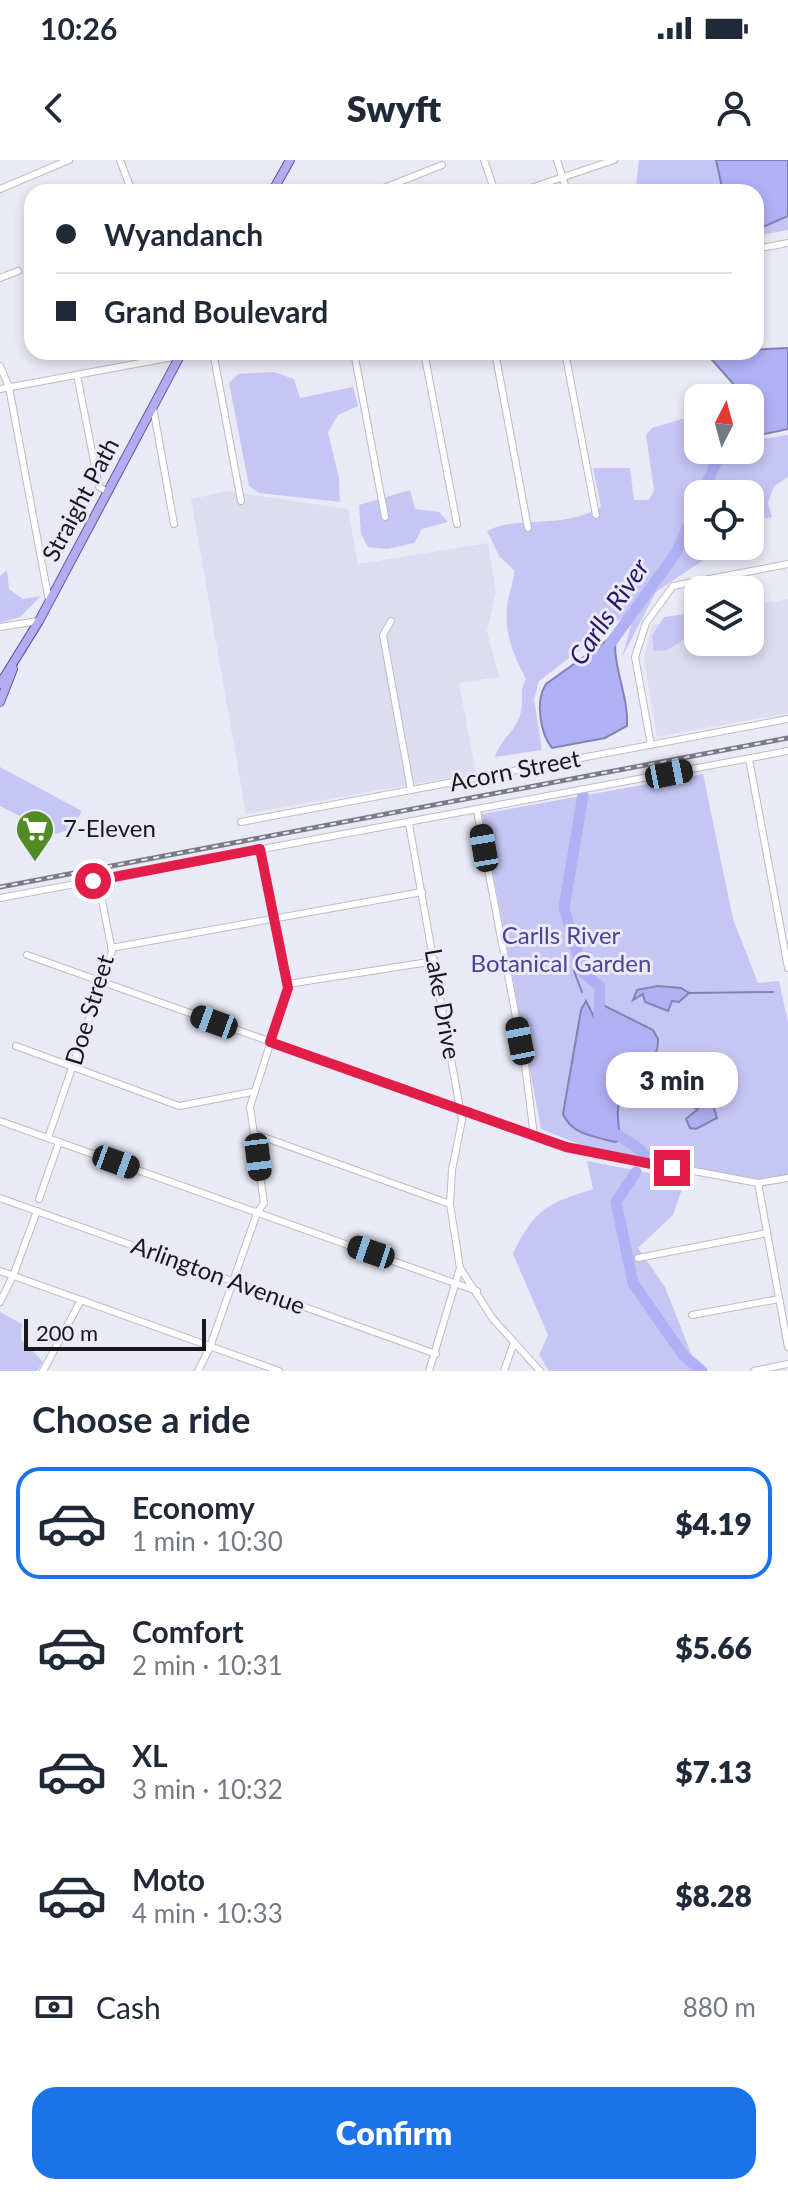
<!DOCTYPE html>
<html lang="en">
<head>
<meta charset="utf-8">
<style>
  :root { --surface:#fff; --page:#f2f2f3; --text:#1f2937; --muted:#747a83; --line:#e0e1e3; --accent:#1a73e8 }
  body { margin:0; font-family:Lato,sans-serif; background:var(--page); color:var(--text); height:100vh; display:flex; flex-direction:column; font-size:30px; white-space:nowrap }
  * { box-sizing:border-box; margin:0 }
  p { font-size:26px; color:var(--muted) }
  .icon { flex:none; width:44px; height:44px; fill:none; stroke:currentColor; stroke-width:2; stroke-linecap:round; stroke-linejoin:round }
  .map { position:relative; height:1211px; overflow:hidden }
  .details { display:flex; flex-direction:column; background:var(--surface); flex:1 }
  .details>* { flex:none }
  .guide { position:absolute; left:24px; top:24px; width:740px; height:176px; border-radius:24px; box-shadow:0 4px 12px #0003; display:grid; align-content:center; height:176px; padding:0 32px; background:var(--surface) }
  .needle { width:52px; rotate:6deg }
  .fabs { position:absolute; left:684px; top:224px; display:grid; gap:16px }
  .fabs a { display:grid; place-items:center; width:80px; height:80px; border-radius:16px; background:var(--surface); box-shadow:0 4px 12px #0003; font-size:40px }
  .scale { position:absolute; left:24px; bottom:20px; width:182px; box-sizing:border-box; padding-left:8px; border:4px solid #18181c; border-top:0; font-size:22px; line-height:28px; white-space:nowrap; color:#18181c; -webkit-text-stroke:6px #eaeaf7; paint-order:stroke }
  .end { position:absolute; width:36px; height:36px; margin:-18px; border:10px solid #e11d48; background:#fff; box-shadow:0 0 0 4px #fff }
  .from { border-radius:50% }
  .bubble { position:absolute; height:56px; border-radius:24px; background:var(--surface); box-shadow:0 4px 12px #0003; font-size:26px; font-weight:800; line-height:56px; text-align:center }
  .car { position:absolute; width:24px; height:48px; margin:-24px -12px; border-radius:10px; box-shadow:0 0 6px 2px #0007; background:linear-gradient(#222 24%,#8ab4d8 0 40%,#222 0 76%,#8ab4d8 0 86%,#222 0) }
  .guide b { display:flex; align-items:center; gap:28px; height:76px; font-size:30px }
  .guide b+b { border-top:2px solid var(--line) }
  .guide i { width:20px; height:20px; background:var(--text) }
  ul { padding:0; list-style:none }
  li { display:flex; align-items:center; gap:24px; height:112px; margin:0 16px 12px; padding:0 16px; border:4px solid transparent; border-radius:24px }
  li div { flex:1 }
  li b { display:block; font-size:30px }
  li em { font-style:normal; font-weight:800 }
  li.selected { border-color:var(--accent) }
  li>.icon { width:72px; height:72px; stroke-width:1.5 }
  h2 { padding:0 32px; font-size:36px; line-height:96px }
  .pay { display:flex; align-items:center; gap:20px; height:88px; padding:0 32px; font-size:30px }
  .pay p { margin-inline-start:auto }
  .action { display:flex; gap:16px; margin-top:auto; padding:16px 32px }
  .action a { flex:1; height:92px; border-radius:24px; background:var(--accent); color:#fff; font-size:32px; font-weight:800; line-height:92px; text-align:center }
  .status { display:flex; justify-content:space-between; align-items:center; height:56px; padding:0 40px; background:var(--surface); direction:ltr }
  .status svg { height:22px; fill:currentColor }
  header { display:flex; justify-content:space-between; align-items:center; height:104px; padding:0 32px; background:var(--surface); font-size:36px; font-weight:800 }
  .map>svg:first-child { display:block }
  .built { fill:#dcddf0 }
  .green { fill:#c6c6f4 }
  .water { fill:#b0b0f5; stroke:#8282b4; stroke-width:2 }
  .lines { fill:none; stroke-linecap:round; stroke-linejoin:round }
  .stream { stroke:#8282b4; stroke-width:2 }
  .river { stroke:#b0b0f5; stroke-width:11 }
  .minor-casing { stroke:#bbbbc7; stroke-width:8 }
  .major-casing { stroke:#5a549f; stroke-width:10 }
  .minor { stroke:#fff; stroke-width:6 }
  .major { stroke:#b2acf0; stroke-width:8 }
  .rail-casing { stroke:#7b7b83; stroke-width:5 }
  .rail { stroke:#eaeaf7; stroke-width:2; stroke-dasharray:6; stroke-linecap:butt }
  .route { stroke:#e11d48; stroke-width:10 }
  .labels { text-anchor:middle; stroke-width:6; stroke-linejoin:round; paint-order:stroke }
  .street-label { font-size:24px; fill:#18181c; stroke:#eaeaf7 }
  .poi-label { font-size:24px; fill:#18181c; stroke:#eaeaf7; text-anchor:start }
  .park-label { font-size:24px; fill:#4c4495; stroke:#eaeaf7 }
  .water-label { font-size:26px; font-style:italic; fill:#281867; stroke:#eaeaf7 }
</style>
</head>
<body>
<div class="status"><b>10:26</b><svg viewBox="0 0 49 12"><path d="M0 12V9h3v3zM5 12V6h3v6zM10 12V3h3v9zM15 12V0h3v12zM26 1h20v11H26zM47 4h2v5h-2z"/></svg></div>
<header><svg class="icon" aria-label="back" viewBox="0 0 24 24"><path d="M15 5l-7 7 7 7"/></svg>Swyft<svg class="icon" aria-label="person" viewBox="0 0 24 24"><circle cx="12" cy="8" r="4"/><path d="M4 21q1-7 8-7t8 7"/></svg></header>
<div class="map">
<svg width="788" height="1211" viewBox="0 0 788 1211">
  <rect width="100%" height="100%" fill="#eaeaf7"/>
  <g class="built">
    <path d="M 228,331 L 348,349 L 358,404 L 488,383 L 496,432 L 487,471 L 499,517 L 459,523 L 476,613 L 246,654 L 191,339 Z"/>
    <path d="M 788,439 L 788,553 L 657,577 L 644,499 L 652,465 L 698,456 L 698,482 L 750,482 L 750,446 Z"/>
  </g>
  <g class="green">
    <path d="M 639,0 L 788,0 L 788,70 L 756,76 L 756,32 L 635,32 Z"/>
    <path d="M 274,212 L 294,219 L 300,238 L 353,227 L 358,246 L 338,255 L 328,272 L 339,318 L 340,342 L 259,333 L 249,326 L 229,223 L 238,214 Z"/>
    <path d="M 698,254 L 698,290 L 750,290 L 750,281 L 788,275 L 788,317 L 774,326 L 768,343 L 772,357 L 750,361 L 750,334 L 698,334 L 702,401 L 656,432 L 622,497 L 632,462 L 620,459 L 539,521 L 534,539 L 542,590 L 495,597 C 500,579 518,570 521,551 C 524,540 519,530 526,519 C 514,496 504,474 507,447 C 508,434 514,423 514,410 L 499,396 L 487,371 C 517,355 562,370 601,347 L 593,308 L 630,308 L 634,340 L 649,340 L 654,330 L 646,275 L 652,268 Z"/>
    <path d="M 410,330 L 415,349 L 439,352 L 448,362 L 422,369 L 414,383 L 387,389 L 368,387 L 361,374 L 359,345 Z"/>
    <path d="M 7,410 L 9,429 L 23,439 L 41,436 L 20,457 L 0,463 L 0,416 Z"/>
    <path d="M 698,452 L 698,471 L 667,490 L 654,491 L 652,476 L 664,457 Z"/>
    <path d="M 0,607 L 82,651 L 72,669 L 55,674 L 0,646 Z"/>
    <path d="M 703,614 L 733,759 L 758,823 L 779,821 L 788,862 L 788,1018 L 758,1023 L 581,985 L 541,969 L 482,654 Z"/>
    <path d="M 587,1001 L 685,1020 L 673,1055 L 638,1088 L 665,1127 L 698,1211 L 549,1211 L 539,1195 L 548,1175 L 513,1094 C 535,1048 547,1044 593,1029 Z"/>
    <path d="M 0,1152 L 22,1164 L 21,1179 L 43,1202 L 37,1211 L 0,1211 Z"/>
  </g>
  <g class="water">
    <path d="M 716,0 L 788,0 L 788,56 L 756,70 L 756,32 L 723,32 Z"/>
    <path d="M 788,188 L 788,269 L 750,277 L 750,238 L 737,238 L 736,227 L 705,192 Z"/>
    <path d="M 616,474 C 611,505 629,535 627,566 L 605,578 L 552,588 C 540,573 535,540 546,524 Z"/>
    <path d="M 658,826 L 681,828 L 689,833 L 679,842 L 672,841 L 668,851 L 645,842 L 643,834 L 633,840 L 637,830 Z"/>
    <path d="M 586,841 L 594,857 L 598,856 L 599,843 L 653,870 L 658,879 C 659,908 631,912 621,935 C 615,950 619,964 620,979 L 616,982 C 596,977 572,975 563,954 L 581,850 Z"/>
    <path d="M 717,931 L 721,938 L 714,948 L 717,958 L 696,969 L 690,968 L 686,959 L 698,949 L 686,944 L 686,933 Z"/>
  </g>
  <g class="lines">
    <g class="stream">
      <path d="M 579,801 L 574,811 L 582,832"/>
      <path d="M 690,833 L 773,832"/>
    </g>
    <g class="river">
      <path d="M 702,334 L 722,290"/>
      <path d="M 610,484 L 676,393 L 698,343"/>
      <path d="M 583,635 L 564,748 L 583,813 L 600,826 L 599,856"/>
      <path d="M 609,969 C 620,979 634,982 644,994"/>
      <path d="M 636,1012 L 616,1042 L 633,1123 L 683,1195 L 702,1211"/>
    </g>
    <defs>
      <g id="minor">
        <path d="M 120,0 L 132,32"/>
        <path d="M 484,0 L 495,32"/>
        <path d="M 557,0 L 567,32"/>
        <path d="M 0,29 L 69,0"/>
        <path d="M 374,32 L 442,5"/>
        <path d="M 519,32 L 614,0"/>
        <path d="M 756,89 L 788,83"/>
        <path d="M 0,118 L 18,111"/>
        <path d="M 213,192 L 241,341"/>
        <path d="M 354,192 L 385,357"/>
        <path d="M 424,192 L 457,364"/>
        <path d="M 495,192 L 528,368"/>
        <path d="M 565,192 L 596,355"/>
        <path d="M 0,206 L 9,227 L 49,441"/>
        <path d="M 77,215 L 99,327 L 108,332"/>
        <path d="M 0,229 L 200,192"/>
        <path d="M 153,247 L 174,364"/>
        <path d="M 391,461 L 383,475 L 411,630"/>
        <path d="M 0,467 L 39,461"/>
        <path d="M 651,585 L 635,497 L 646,463 L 673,426 L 788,404"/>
        <path d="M 749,599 L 788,808"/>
        <path d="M 477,651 L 525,905 L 534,976"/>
        <path d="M 241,662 L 788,559"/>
        <path d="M 409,664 L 462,960 L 452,1010 L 450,1044 L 460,1108 L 429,1211"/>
        <path d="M 0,738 L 788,591"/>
        <path d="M 111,788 L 422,732"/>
        <path d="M 27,795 L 566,987 L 758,1023 L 788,1018"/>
        <path d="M 288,824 L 435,801"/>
        <path d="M 16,886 L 179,946 L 252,932"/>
        <path d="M 0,961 L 477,1131"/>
        <path d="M 255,974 L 450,1044"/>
        <path d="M 48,978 L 112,791 L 98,720"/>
        <path d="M 758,1023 L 788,1187"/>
        <path d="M 0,1038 L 436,1194"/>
        <path d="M 39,1039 L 59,982"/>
        <path d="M 638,1098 L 767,1073"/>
        <path d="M 460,1108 L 493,1159 L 540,1211"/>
        <path d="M 0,1111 L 279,1211"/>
        <path d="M 0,1142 L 13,1116 L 37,1051"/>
        <path d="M 692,1155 L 779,1139"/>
        <path d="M 43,1211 L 81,1140"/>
        <path d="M 198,1211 L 210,1187 L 257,1053 L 264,1043 L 250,947 L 288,828 L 260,689"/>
        <path d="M 504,1211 L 514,1182"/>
        <path d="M 754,1211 L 788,1204"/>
      </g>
      <g id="major">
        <path d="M 272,32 L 290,0"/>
        <path d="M 0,524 L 39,461 L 182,192"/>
        <path d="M 0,542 L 13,509"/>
      </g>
    </defs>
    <use href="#minor" class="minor-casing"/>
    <use href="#major" class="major-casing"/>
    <use href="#minor" class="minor"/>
    <use href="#major" class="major"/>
    <defs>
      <path id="rail" d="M 0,727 L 788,578"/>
    </defs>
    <use href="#rail" class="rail-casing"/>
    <use href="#rail" class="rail"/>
  </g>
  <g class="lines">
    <path class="route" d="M 93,721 L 260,689 L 288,828 L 270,882 L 566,987 L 672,1008"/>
  </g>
  <defs>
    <symbol id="supermarket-pin" viewBox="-11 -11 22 30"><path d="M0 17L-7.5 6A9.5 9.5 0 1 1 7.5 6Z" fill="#528a26" stroke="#eaeaf7"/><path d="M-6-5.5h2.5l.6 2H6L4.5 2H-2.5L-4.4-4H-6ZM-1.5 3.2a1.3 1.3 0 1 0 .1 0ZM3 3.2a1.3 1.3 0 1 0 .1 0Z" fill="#fff"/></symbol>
  </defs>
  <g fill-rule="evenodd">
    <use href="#supermarket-pin" x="13" y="647" width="44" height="60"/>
  </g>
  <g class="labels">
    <g class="street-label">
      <text transform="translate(81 340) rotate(-62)" y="8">Straight Path</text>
      <text transform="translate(515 611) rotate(-11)" y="8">Acorn Street</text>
      <text transform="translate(442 844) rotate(80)" y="8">Lake Drive</text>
      <text transform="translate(90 850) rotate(-73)" y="8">Doe Street</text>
      <text transform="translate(218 1116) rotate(20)" y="8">Arlington Avenue</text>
    </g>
    <g class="poi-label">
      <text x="63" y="677">7-Eleven</text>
    </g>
    <g class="park-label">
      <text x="561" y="784">Carlls River<tspan x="561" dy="28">Botanical Garden</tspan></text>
    </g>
    <g class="water-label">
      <text transform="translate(609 452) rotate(-56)" y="9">Carlls River</text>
    </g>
  </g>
</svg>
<div class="fabs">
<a><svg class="needle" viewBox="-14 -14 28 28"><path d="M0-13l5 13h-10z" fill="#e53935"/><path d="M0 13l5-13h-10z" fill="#747a83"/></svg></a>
<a><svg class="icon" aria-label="locate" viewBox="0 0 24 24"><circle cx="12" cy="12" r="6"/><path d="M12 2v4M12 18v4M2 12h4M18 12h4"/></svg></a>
<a><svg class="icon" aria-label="layers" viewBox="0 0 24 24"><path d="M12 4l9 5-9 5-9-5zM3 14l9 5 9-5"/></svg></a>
</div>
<div class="scale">200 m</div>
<i class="end from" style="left:93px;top:721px"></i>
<i class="end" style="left:672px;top:1008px"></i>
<div class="bubble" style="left:606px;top:892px;width:132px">3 min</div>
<i class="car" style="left:669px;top:614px;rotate:79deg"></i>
<i class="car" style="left:484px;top:688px;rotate:350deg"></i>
<i class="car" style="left:214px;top:862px;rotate:290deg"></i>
<i class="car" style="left:520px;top:881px;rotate:349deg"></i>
<i class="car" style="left:258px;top:997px;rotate:173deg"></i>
<i class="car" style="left:116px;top:1002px;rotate:110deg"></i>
<i class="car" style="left:371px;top:1092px;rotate:289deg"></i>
<div class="guide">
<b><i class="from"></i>Wyandanch</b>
<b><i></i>Grand Boulevard</b>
</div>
</div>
<section class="details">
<h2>Choose a ride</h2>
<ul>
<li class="selected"><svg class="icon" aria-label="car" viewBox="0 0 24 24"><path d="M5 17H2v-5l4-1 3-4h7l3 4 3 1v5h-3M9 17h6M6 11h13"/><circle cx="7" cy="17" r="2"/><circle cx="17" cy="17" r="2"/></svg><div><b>Economy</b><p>1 min · 10:30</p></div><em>$4.19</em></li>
<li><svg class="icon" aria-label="car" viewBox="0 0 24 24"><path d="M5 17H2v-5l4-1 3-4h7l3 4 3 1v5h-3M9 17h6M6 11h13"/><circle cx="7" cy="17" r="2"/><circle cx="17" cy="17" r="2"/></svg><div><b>Comfort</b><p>2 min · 10:31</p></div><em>$5.66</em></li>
<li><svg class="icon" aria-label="car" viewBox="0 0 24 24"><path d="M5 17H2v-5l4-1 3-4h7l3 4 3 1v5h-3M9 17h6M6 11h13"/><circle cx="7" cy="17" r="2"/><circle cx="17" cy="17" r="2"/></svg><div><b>XL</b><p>3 min · 10:32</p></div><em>$7.13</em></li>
<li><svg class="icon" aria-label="car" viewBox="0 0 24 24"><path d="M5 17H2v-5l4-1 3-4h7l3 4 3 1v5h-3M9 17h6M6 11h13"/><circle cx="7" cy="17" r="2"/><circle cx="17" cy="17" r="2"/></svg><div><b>Moto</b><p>4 min · 10:33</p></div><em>$8.28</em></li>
</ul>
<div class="pay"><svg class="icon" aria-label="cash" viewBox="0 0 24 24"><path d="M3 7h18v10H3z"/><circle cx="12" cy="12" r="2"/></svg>Cash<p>880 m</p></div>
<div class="action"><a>Confirm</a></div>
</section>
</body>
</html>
